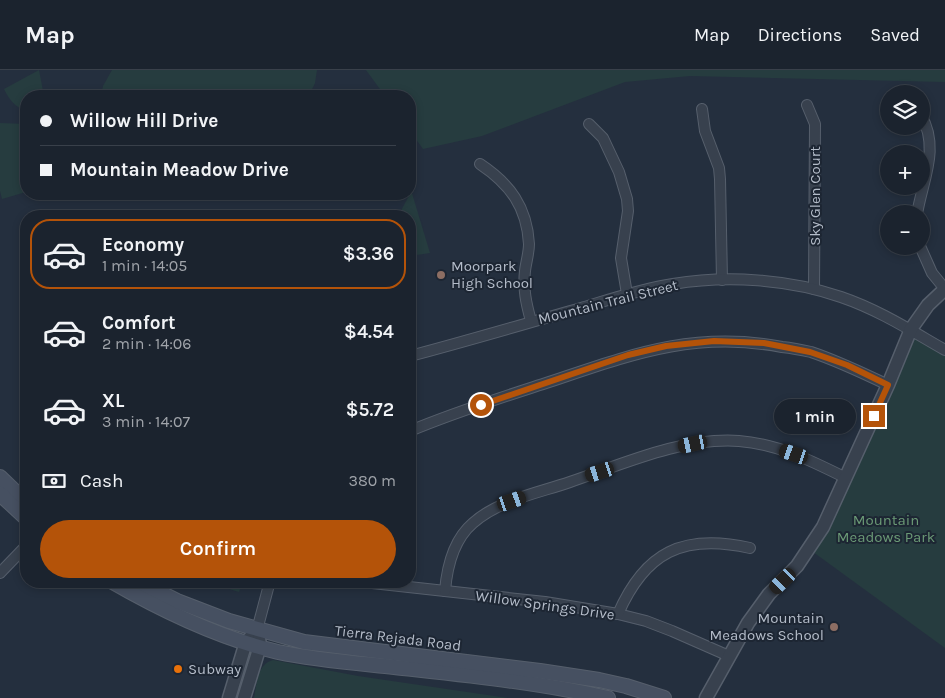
<!DOCTYPE html>
<html lang="en">
<head>
<meta charset="utf-8">
<style>
  :root { --surface:#1b232e; --page:#282f3a; --text:#f1f3f6; --muted:#a0a4aa; --line:#39404a; --accent:#b45309 }
  body { margin:0; font-family:Karla,sans-serif; background:var(--page); color:var(--text); height:100vh; display:flex; flex-direction:column; font-size:19px; white-space:nowrap }
  * { box-sizing:border-box; margin:0 }
  p { font-size:16px; color:var(--muted) }
  .icon { flex:none; width:28px; height:28px; fill:none; stroke:currentColor; stroke-width:2; stroke-linecap:round; stroke-linejoin:round }
  .map { position:relative; flex:1; overflow:hidden }
  .details { position:absolute; left:20px; top:140px; width:396px; height:378px; display:flex; flex-direction:column; background:var(--surface); border-radius:20px; box-shadow:0 2px 8px #0003,0 0 0 1px var(--line) }
  .details>* { flex:none }
  .hud { position:absolute; left:20px; top:20px; width:396px; height:110px; border-radius:20px; box-shadow:0 2px 8px #0003,0 0 0 1px var(--line); display:grid; align-content:center; height:110px; padding:0 20px; background:var(--surface) }
  .controls { position:absolute; left:880px; top:15px; display:grid; gap:10px }
  .controls a { display:grid; place-items:center; width:50px; height:50px; border-radius:50%; background:var(--surface); box-shadow:0 2px 8px #0003,0 0 0 1px var(--line); font-size:25px }
  .end { position:absolute; width:22px; height:22px; margin:-11px; border:6px solid #b45309; background:#fff; box-shadow:0 0 0 2px #fff }
  .from { border-radius:50% }
  .bubble { position:absolute; height:35px; border-radius:18px; background:var(--surface); box-shadow:0 2px 8px #0003,0 0 0 1px var(--line); font-size:16px; font-weight:600; line-height:35px; text-align:center }
  .car { position:absolute; width:15px; height:30px; margin:-15px -8px; border-radius:6px; box-shadow:0 0 4px 1px #0007; background:linear-gradient(#222 24%,#8ab4d8 0 40%,#222 0 76%,#8ab4d8 0 86%,#222 0) }
  .hud b { display:flex; align-items:center; gap:18px; height:48px; font-size:19px }
  .hud b+b { border-top:1px solid var(--line) }
  .hud i { width:12px; height:12px; background:var(--text) }
  ul { padding:9px 0 0; list-style:none }
  li { display:flex; align-items:center; gap:15px; height:70px; margin:0 10px 8px; padding:0 10px; border:2px solid transparent; border-radius:20px }
  li div { flex:1 }
  li b { display:block; font-size:19px }
  li em { font-style:normal; font-weight:600 }
  li.on { border-color:var(--accent) }
  li>.icon { width:45px; height:45px; stroke-width:1.5 }
  .pay { display:flex; align-items:center; gap:12px; height:55px; padding:0 20px; font-size:19px }
  .pay p { margin-inline-start:auto }
  .button { display:flex; gap:10px; margin-top:auto; padding:10px 20px }
  .button a { flex:1; height:58px; border-radius:30px; background:var(--accent); color:#fff; font-size:20px; font-weight:600; line-height:58px; text-align:center }
  header { display:flex; align-items:center; gap:30px; box-sizing:border-box; height:70px; padding:0 25px; background:var(--surface); border-bottom:1px solid var(--line) }
  header strong { font-size:24px }
  nav { display:flex; gap:28px; margin-inline-start:auto; font-size:18px }
  .map>svg:first-child { display:block }
  .green { fill:#263c3f }
  .lines { fill:none; stroke-linecap:round; stroke-linejoin:round }
  .minor-casing { stroke:#565f6c; stroke-width:12 }
  .tertiary-casing { stroke:#565f6c; stroke-width:15 }
  .secondary-casing { stroke:#565f6c; stroke-width:16 }
  .minor { stroke:#38414e; stroke-width:10 }
  .tertiary { stroke:#38414e; stroke-width:12 }
  .secondary { stroke:#465061; stroke-width:14 }
  .route { stroke:#b45309; stroke-width:6 }
  .education-dot { fill:#8d6e63; stroke:#1d2633; stroke-width:2 }
  .food-dot { fill:#e8710a; stroke:#1d2633; stroke-width:2 }
  .labels { text-anchor:middle; stroke-width:4; stroke-linejoin:round; paint-order:stroke }
  .street-label { font-size:15px; fill:#b4bcc9; stroke:#1d2633 }
  .poi-label { font-size:15px; fill:#b4bcc9; stroke:#1d2633; text-anchor:start }
  .park-label { font-size:15px; fill:#6b9a76; stroke:#1d2633 }
</style>
</head>
<body>
<header>
<strong>Map</strong>
<nav><a>Map</a><a>Directions</a><a>Saved</a></nav>
</header>
<div class="map">
<svg width="945" height="628" viewBox="0 0 945 628">
  <rect width="100%" height="100%" fill="#242f3e"/>
  <g class="green">
    <path d="M 39,0 L 44,26 L 26,26 L 26,40 C 15,38 9,29 4,19 Z"/>
    <path d="M 112,0 L 317,0 L 315,13 L 309,26 L 101,26 L 103,16 Z"/>
    <path d="M 366,0 L 945,0 L 945,12 L 690,6 L 625,12 L 482,66 L 423,79 L 410,61 L 410,26 L 385,26 Z"/>
    <path d="M 0,53 L 26,54 L 26,122 L 2,129 L 0,121 Z"/>
    <path d="M 411,120 L 430,183 L 410,186 L 410,146 L 398,146 L 410,124 Z"/>
    <path d="M 909,265 L 945,285 L 945,578 L 809,479 Z"/>
    <path d="M 203,511 L 243,511 L 239,522 Z"/>
    <path d="M 273,590 L 358,606 L 508,628 L 254,628 C 257,614 257,594 273,590 Z"/>
  </g>
  <g class="lines">
    <defs>
      <g id="minor">
        <path d="M 807,35 L 815,54 L 814,219"/>
        <path d="M 702,39 L 705,61 L 719,98 L 720,109 L 722,210"/>
        <path d="M 589,54 L 603,68 L 619,102 L 627,129 L 628,141 L 621,188 L 627,224"/>
        <path d="M 480,94 C 510,114 527,137 529,174 C 529,183 526,192 525,201 C 523,219 526,233 531,251"/>
        <path d="M 917,144 C 923,109 940,78 921,45"/>
        <path d="M 920,176 L 932,203 L 945,219"/>
        <path d="M 410,286 C 467,271 524,254 581,238 C 611,229 641,219 673,214 C 727,205 789,209 841,227 C 879,240 910,260 945,280"/>
        <path d="M 410,361 C 455,342 503,327 549,312 C 630,285 694,260 782,277 C 791,278 802,280 811,282 C 838,291 863,303 888,315"/>
        <path d="M 0,503 L 26,476"/>
        <path d="M 354,511 L 545,532 L 618,544 L 646,551 L 672,561 L 729,586"/>
        <path d="M 445,521 C 447,497 453,470 473,453 C 499,430 538,423 570,412 C 623,394 682,367 739,371 C 778,374 812,391 846,408"/>
        <path d="M 618,544 C 645,482 683,463 750,478"/>
        <path d="M 257,560 L 270,511"/>
      </g>
      <g id="tertiary">
        <path d="M 229,628 L 246,572 L 257,560"/>
        <path d="M 244,628 L 260,576 L 259,568"/>
        <path d="M 706,628 L 748,553 L 769,524 L 797,496 L 823,457 L 888,315 L 911,259 L 928,235 L 945,219"/>
      </g>
      <g id="secondary">
        <path d="M 0,407 L 26,432"/>
        <path d="M 0,424 L 26,448"/>
        <path d="M 111,511 C 163,541 219,568 278,582 C 316,590 356,593 394,597 C 466,605 538,612 608,628"/>
        <path d="M 137,511 L 177,531 L 229,551 L 304,572 L 540,601 L 599,610 L 626,616 L 664,628"/>
      </g>
    </defs>
    <use href="#minor" class="minor-casing"/>
    <use href="#tertiary" class="tertiary-casing"/>
    <use href="#secondary" class="secondary-casing"/>
    <use href="#minor" class="minor"/>
    <use href="#tertiary" class="tertiary"/>
    <use href="#secondary" class="secondary"/>
  </g>
  <g class="lines">
    <path class="route" d="M 481,335 L 628,285 L 666,276 L 714,271 L 764,273 L 810,282 L 847,295 L 888,315 L 874,346"/>
  </g>
  <g class="education-dot">
    <circle cx="441" cy="205" r="5"/>
    <circle cx="834" cy="557" r="5"/>
  </g>
  <circle class="food-dot" cx="178" cy="599" r="5"/>
  <g class="labels">
    <g class="street-label">
      <text transform="translate(815 126) rotate(-90)" y="5">Sky Glen Court</text>
      <text transform="translate(608 232) rotate(-14)" y="5">Mountain Trail Street</text>
      <text transform="translate(545 535) rotate(8)" y="5">Willow Springs Drive</text>
      <text transform="translate(398 568) rotate(7)" y="5">Tierra Rejada Road</text>
    </g>
    <g class="poi-label">
      <text x="451" y="201">Moorpark<tspan x="451" dy="17">High School</tspan></text>
      <text x="824" y="553" text-anchor="end">Mountain<tspan x="824" dy="17">Meadows School</tspan></text>
      <text x="188" y="604">Subway</text>
    </g>
    <g class="park-label">
      <text x="886" y="455">Mountain<tspan x="886" dy="17">Meadows Park</tspan></text>
    </g>
  </g>
</svg>
<div class="controls">
<a><svg class="icon" aria-label="layers" viewBox="0 0 24 24"><path d="M12 4l9 5-9 5-9-5zM3 14l9 5 9-5"/></svg></a>
<a>+</a>
<a>−</a>
</div>
<i class="end from" style="left:481px;top:335px"></i>
<i class="end" style="left:874px;top:346px"></i>
<div class="bubble" style="left:774px;top:329px;width:82px">1 min</div>
<i class="car" style="left:693px;top:374px;rotate:258deg"></i>
<i class="car" style="left:794px;top:384px;rotate:289deg"></i>
<i class="car" style="left:600px;top:402px;rotate:252deg"></i>
<i class="car" style="left:512px;top:431px;rotate:71deg"></i>
<i class="car" style="left:783px;top:511px;rotate:226deg"></i>
<div class="hud">
<b><i class="from"></i>Willow Hill Drive</b>
<b><i></i>Mountain Meadow Drive</b>
</div>
<section class="details">
<ul>
<li class="on"><svg class="icon" aria-label="car" viewBox="0 0 24 24"><path d="M5 17H2v-5l4-1 3-4h7l3 4 3 1v5h-3M9 17h6M6 11h13"/><circle cx="7" cy="17" r="2"/><circle cx="17" cy="17" r="2"/></svg><div><b>Economy</b><p>1 min · 14:05</p></div><em>$3.36</em></li>
<li><svg class="icon" aria-label="car" viewBox="0 0 24 24"><path d="M5 17H2v-5l4-1 3-4h7l3 4 3 1v5h-3M9 17h6M6 11h13"/><circle cx="7" cy="17" r="2"/><circle cx="17" cy="17" r="2"/></svg><div><b>Comfort</b><p>2 min · 14:06</p></div><em>$4.54</em></li>
<li><svg class="icon" aria-label="car" viewBox="0 0 24 24"><path d="M5 17H2v-5l4-1 3-4h7l3 4 3 1v5h-3M9 17h6M6 11h13"/><circle cx="7" cy="17" r="2"/><circle cx="17" cy="17" r="2"/></svg><div><b>XL</b><p>3 min · 14:07</p></div><em>$5.72</em></li>
</ul>
<div class="pay"><svg class="icon" aria-label="cash" viewBox="0 0 24 24"><path d="M3 7h18v10H3z"/><circle cx="12" cy="12" r="2"/></svg>Cash<p>380 m</p></div>
<div class="button"><a>Confirm</a></div>
</section>
</div>
</body>
</html>
